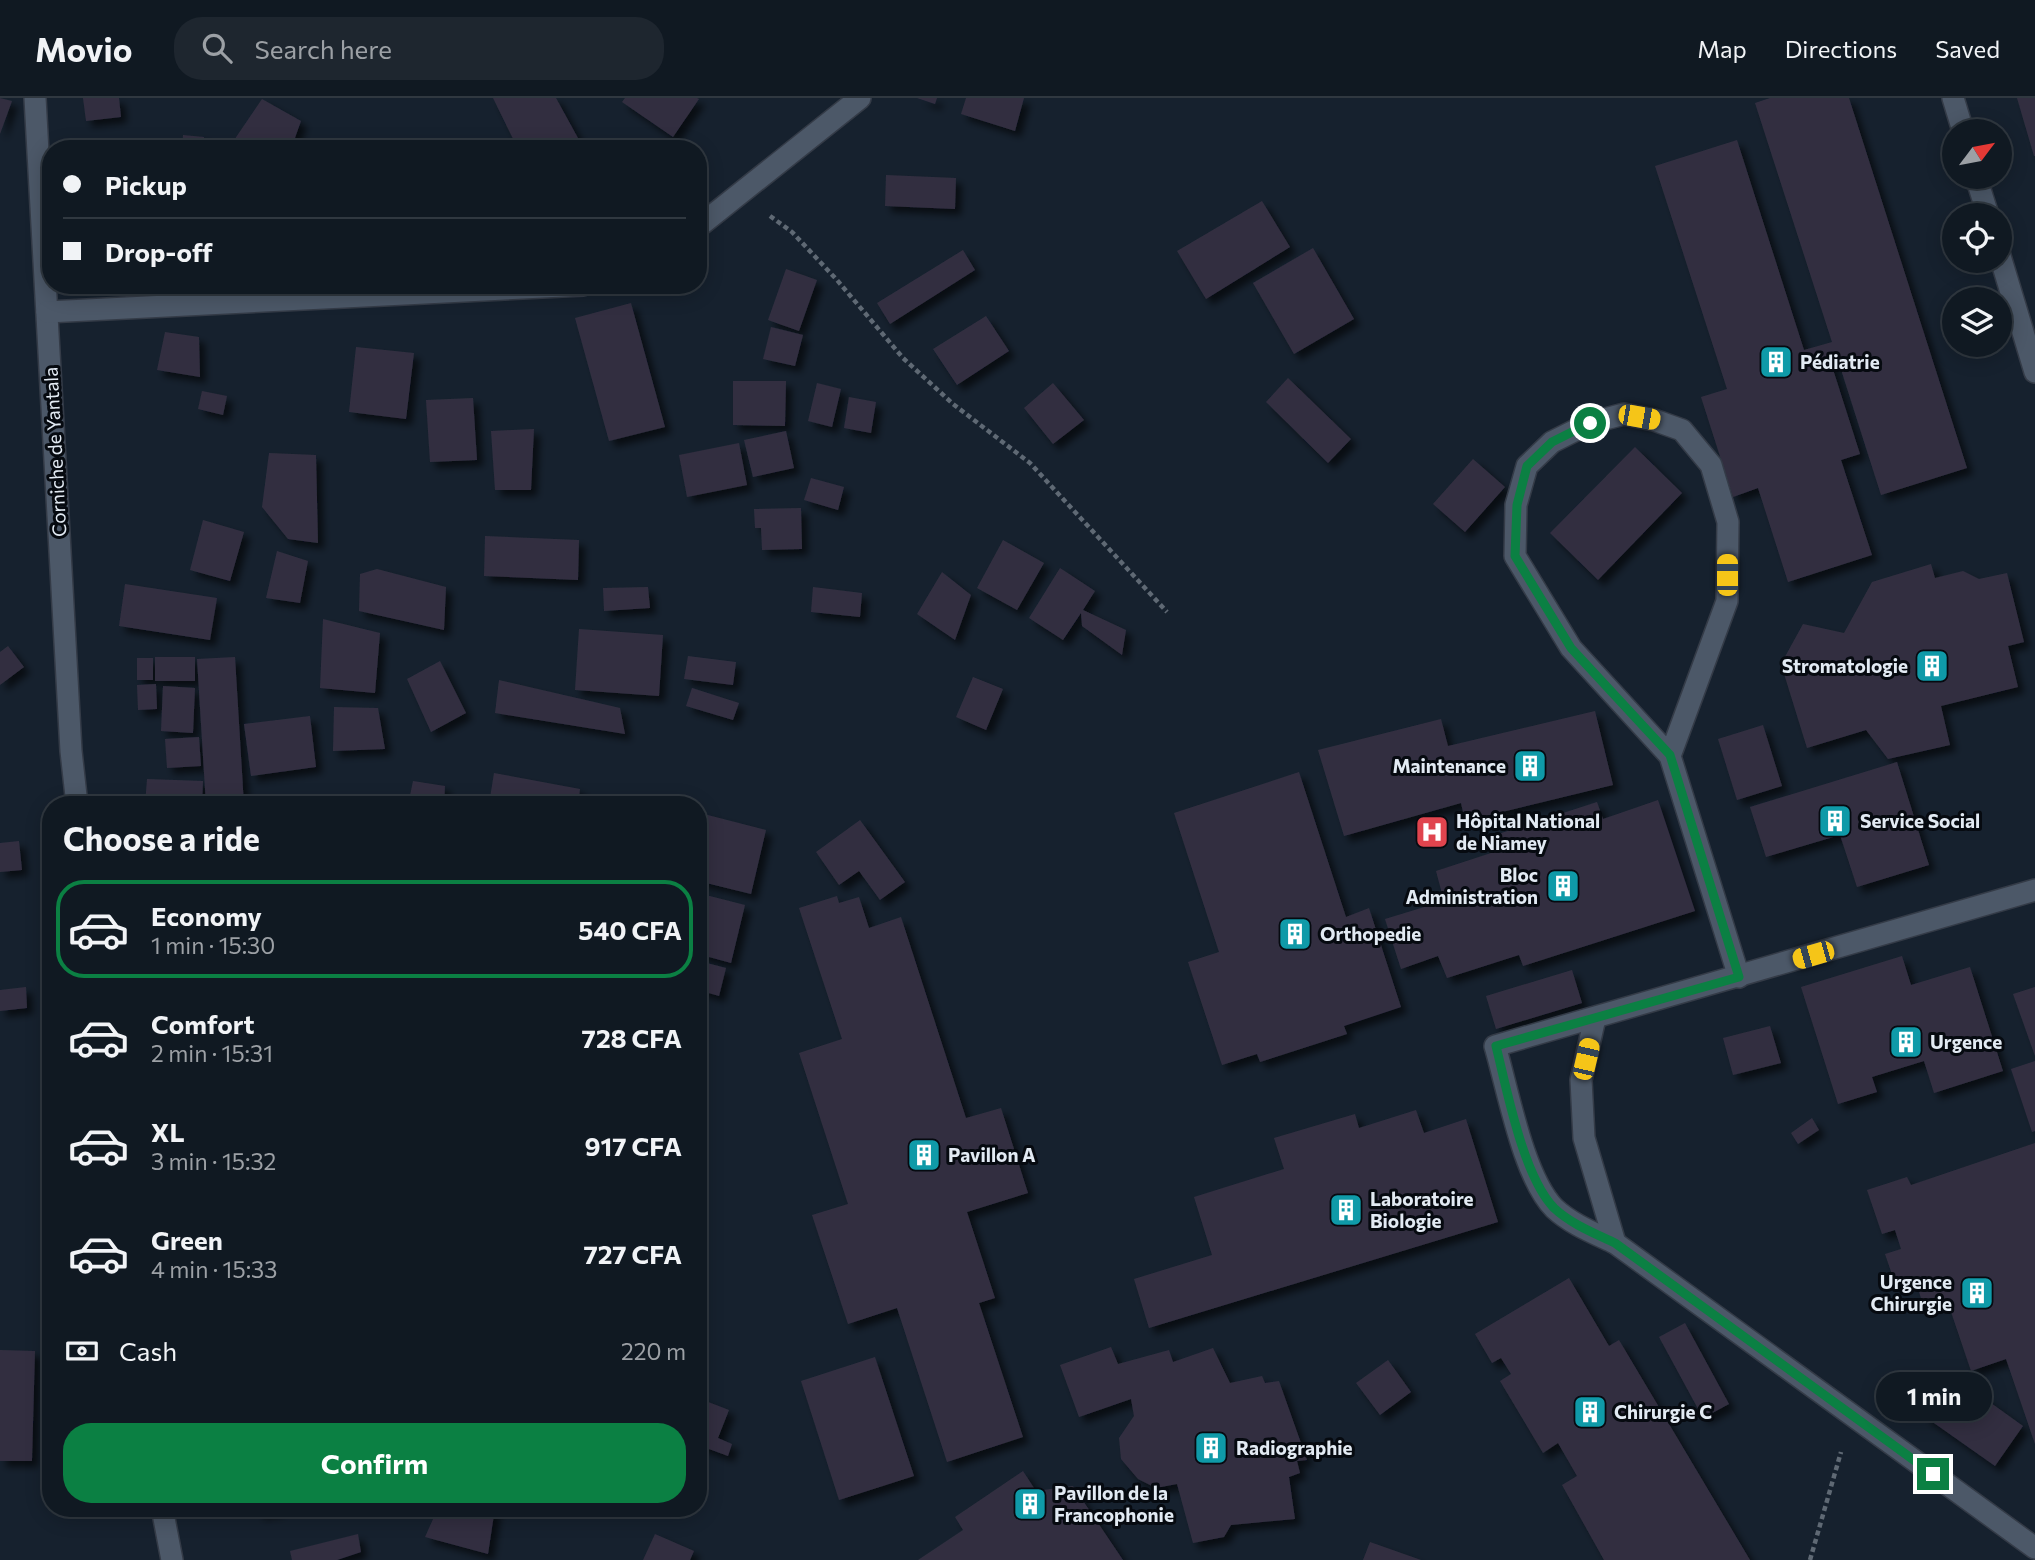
<!DOCTYPE html>
<html lang="en">
<head>
<meta charset="utf-8">
<style>
  :root { --surface:#101922; --page:#1e262f; --text:#f1f3f6; --muted:#9ca0a5; --line:#303840; --accent:#0b8043 }
  body { margin:0; font-family:Commissioner,sans-serif; background:var(--page); color:var(--text); height:100vh; display:flex; flex-direction:column; font-size:26px; white-space:nowrap }
  * { box-sizing:border-box; margin:0 }
  p { font-size:23px; color:var(--muted) }
  .icon { flex:none; width:38px; height:38px; fill:none; stroke:currentColor; stroke-width:2; stroke-linecap:round; stroke-linejoin:round }
  .map { position:relative; flex:1; overflow:hidden }
  .drawer { position:absolute; left:42px; top:698px; width:665px; height:721px; display:flex; flex-direction:column; background:var(--surface); border-radius:28px; box-shadow:0 4px 18px #0003,0 0 0 2px var(--line) }
  .drawer>* { flex:none }
  .top-card { position:absolute; left:42px; top:42px; width:665px; height:154px; border-radius:28px; box-shadow:0 4px 18px #0003,0 0 0 2px var(--line); display:grid; align-content:center; height:154px; padding:0 21px; background:var(--surface) }
  .needle { width:46px; rotate:58deg }
  .fabs { position:absolute; left:1942px; top:21px; display:grid; gap:14px }
  .fabs a { display:grid; place-items:center; width:70px; height:70px; border-radius:50%; background:var(--surface); box-shadow:0 4px 18px #0003,0 0 0 2px var(--line); font-size:35px }
  .end { position:absolute; width:32px; height:32px; margin:-16px; border:9px solid #0b8043; background:#fff; box-shadow:0 0 0 4px #fff }
  .from { border-radius:50% }
  .bubble { position:absolute; height:49px; border-radius:24px; background:var(--surface); box-shadow:0 4px 18px #0003,0 0 0 2px var(--line); font-size:23px; font-weight:700; line-height:49px; text-align:center }
  .car { position:absolute; width:21px; height:42px; margin:-21px -10px; border-radius:9px; box-shadow:0 0 5px 2px #0007; background:linear-gradient(#f5c518 24%,#345 0 40%,#f5c518 0 76%,#345 0 86%,#f5c518 0) }
  .top-card b { display:flex; align-items:center; gap:24px; height:66px; font-size:26px }
  .top-card b+b { border-top:2px solid var(--line) }
  .top-card i { width:18px; height:18px; background:var(--text) }
  ul { padding:0; list-style:none }
  li { display:flex; align-items:center; gap:21px; height:98px; margin:0 14px 10px; padding:0 7px; border:4px solid transparent; border-radius:28px }
  li div { flex:1 }
  li b { display:block; font-size:26px }
  li em { font-style:normal; font-weight:700 }
  li.on { border-color:var(--accent) }
  li>.icon { width:63px; height:63px; stroke-width:1.5 }
  h2 { padding:0 21px; font-size:32px; line-height:84px }
  .pay { display:flex; align-items:center; gap:18px; height:77px; padding:0 21px; font-size:26px }
  .pay p { margin-inline-start:auto }
  .button { display:flex; gap:14px; margin-top:auto; padding:14px 21px }
  .button a { flex:1; height:80px; border-radius:28px; background:var(--accent); color:#fff; font-size:28px; font-weight:700; line-height:80px; text-align:center }
  header { display:flex; align-items:center; gap:42px; box-sizing:border-box; height:98px; padding:0 35px; background:var(--surface); border-bottom:2px solid var(--line) }
  header strong { font-size:33px }
  nav { display:flex; gap:38px; margin-inline-start:auto; font-size:24px }
  .search { width:490px; height:63px; background:var(--page); display:flex; align-items:center; gap:18px; box-sizing:border-box; padding:0 24px; border-radius:28px; color:var(--muted); font-size:26px }
  .map>svg:first-child { display:block }
  .building { fill:#322f40; filter:url(#shadow) }
  .lines { fill:none; stroke-linecap:round; stroke-linejoin:round }
  .service-casing { stroke:#343b47; stroke-width:24 }
  .pedestrian-casing { stroke:#343b47; stroke-width:24 }
  .minor-casing { stroke:#343b47; stroke-width:24 }
  .path { stroke:#5f6974; stroke-width:4.5; stroke-dasharray:5 3.5; stroke-linecap:butt }
  .service { stroke:#4c5868; stroke-width:21 }
  .pedestrian { stroke:#4c5868; stroke-width:21 }
  .minor { stroke:#4c5868; stroke-width:21 }
  .route { stroke:#0b8043; stroke-width:9 }
  .labels { text-anchor:middle; stroke-width:6; stroke-linejoin:round; paint-order:stroke }
  .poi-label { font-size:19px; font-weight:bold; fill:#e2eaf3; stroke:#060a10; text-anchor:start }
  .street-label { font-size:19px; fill:#e2eaf3; stroke:#060a10 }
</style>
</head>
<body>
<header>
<strong>Movio</strong>
<div class="search"><svg class="icon" aria-label="search" viewBox="0 0 24 24"><circle cx="10" cy="10" r="6"/><path d="M15 15l6 6"/></svg>Search here</div>
<nav><a>Map</a><a>Directions</a><a>Saved</a></nav>
</header>
<div class="map">
<svg width="2035" height="1462" viewBox="0 0 2035 1462">
  <defs>
    <filter id="shadow"><feDropShadow dx="6" dy="6" stdDeviation="3.5" flood-color="#0009"/></filter>
  </defs>
  <rect width="100%" height="100%" fill="#16212e"/>
  <g class="building">
    <path d="M 0,0 L 12,3 L 0,36 Z"/>
    <path d="M 83,0 L 119,0 L 121,19 L 86,23 Z"/>
    <path d="M 493,0 L 556,0 L 584,51 L 518,51 Z"/>
    <path d="M 625,0 L 697,0 L 699,1 L 673,39 L 622,4 Z"/>
    <path d="M 917,0 L 937,0 L 935,6 Z"/>
    <path d="M 966,0 L 1024,0 L 1015,33 L 961,16 Z"/>
    <path d="M 1770,0 L 1849,0 L 1967,370 L 1881,397 L 1838,262 L 1831,265 L 1860,356 L 1841,362 L 1872,457 L 1788,484 L 1758,390 L 1733,399 L 1701,299 L 1727,291 L 1655,68 L 1737,42 L 1804,252 L 1832,244 L 1755,5 Z"/>
    <path d="M 2017,0 L 2035,0 L 2035,58 L 2034,58 Z"/>
    <path d="M 262,1 L 301,23 L 291,51 L 228,51 Z"/>
    <path d="M 183,37 L 204,39 L 203,51 L 182,51 Z"/>
    <path d="M 484,40 L 490,51 L 464,51 Z"/>
    <path d="M 377,45 L 402,49 L 402,51 L 376,51 Z"/>
    <path d="M 886,77 L 956,80 L 955,111 L 885,108 Z"/>
    <path d="M 1262,103 L 1290,149 L 1206,201 L 1177,153 Z"/>
    <path d="M 1313,150 L 1354,221 L 1294,256 L 1253,185 Z"/>
    <path d="M 963,152 L 975,172 L 890,226 L 877,205 Z"/>
    <path d="M 786,171 L 817,182 L 799,233 L 768,222 Z"/>
    <path d="M 631,205 L 665,329 L 609,343 L 575,220 Z"/>
    <path d="M 986,218 L 1009,253 L 957,287 L 933,251 Z"/>
    <path d="M 771,229 L 803,237 L 795,268 L 763,261 Z"/>
    <path d="M 165,234 L 199,239 L 200,279 L 157,272 Z"/>
    <path d="M 356,249 L 414,255 L 406,321 L 349,314 Z"/>
    <path d="M 1288,280 L 1351,341 L 1328,365 L 1266,304 Z"/>
    <path d="M 733,283 L 786,283 L 785,328 L 733,327 Z"/>
    <path d="M 817,285 L 841,291 L 832,329 L 808,323 Z"/>
    <path d="M 1053,285 L 1084,322 L 1053,346 L 1024,310 Z"/>
    <path d="M 202,293 L 227,298 L 223,317 L 198,311 Z"/>
    <path d="M 849,299 L 876,304 L 871,335 L 844,330 Z"/>
    <path d="M 473,300 L 477,362 L 430,364 L 426,302 Z"/>
    <path d="M 534,331 L 531,392 L 495,392 L 491,333 Z"/>
    <path d="M 786,333 L 794,370 L 753,379 L 744,342 Z"/>
    <path d="M 739,345 L 747,387 L 687,399 L 679,357 Z"/>
    <path d="M 1635,349 L 1682,395 L 1598,482 L 1550,435 Z"/>
    <path d="M 269,355 L 316,357 L 318,445 L 288,441 L 262,409 Z"/>
    <path d="M 1473,361 L 1505,389 L 1465,434 L 1433,406 Z"/>
    <path d="M 811,380 L 844,389 L 838,412 L 804,402 Z"/>
    <path d="M 801,410 L 802,451 L 762,452 L 761,430 L 755,430 L 754,411 Z"/>
    <path d="M 203,422 L 244,434 L 230,483 L 190,472 Z"/>
    <path d="M 485,438 L 579,442 L 578,482 L 484,478 Z"/>
    <path d="M 1003,442 L 1044,465 L 1017,512 L 977,490 Z"/>
    <path d="M 277,453 L 308,463 L 300,505 L 266,500 Z"/>
    <path d="M 1931,466 L 1935,480 L 1963,473 L 1979,481 L 2007,475 L 2024,544 L 2008,548 L 2018,589 L 1941,608 L 1950,647 L 1888,661 L 1866,632 L 1807,650 L 1781,566 L 1803,526 L 1844,535 L 1872,484 Z"/>
    <path d="M 1060,470 L 1095,493 L 1083,512 L 1126,532 L 1122,557 L 1082,528 L 1081,515 L 1063,542 L 1029,520 Z"/>
    <path d="M 377,471 L 446,489 L 444,532 L 359,513 L 360,476 Z"/>
    <path d="M 942,474 L 971,497 L 955,542 L 917,516 Z"/>
    <path d="M 125,486 L 217,500 L 210,542 L 119,528 Z"/>
    <path d="M 648,489 L 650,510 L 604,513 L 603,490 Z"/>
    <path d="M 813,489 L 862,495 L 860,519 L 811,514 Z"/>
    <path d="M 323,521 L 380,535 L 375,595 L 320,590 Z"/>
    <path d="M 579,531 L 663,537 L 659,598 L 575,592 Z"/>
    <path d="M 8,548 L 24,569 L 0,587 L 0,554 Z"/>
    <path d="M 688,558 L 736,564 L 733,587 L 684,581 Z"/>
    <rect x="155" y="559" width="40" height="24"/>
    <path d="M 235,559 L 244,707 L 206,707 L 197,561 Z"/>
    <rect x="137" y="560" width="16" height="22"/>
    <path d="M 440,563 L 466,615 L 431,634 L 407,581 Z"/>
    <path d="M 973,579 L 1003,591 L 986,632 L 956,619 Z"/>
    <path d="M 499,582 L 620,610 L 625,636 L 495,615 Z"/>
    <path d="M 156,586 L 157,611 L 138,612 L 137,587 Z"/>
    <path d="M 163,588 L 195,590 L 193,635 L 161,633 Z"/>
    <path d="M 692,590 L 739,605 L 733,622 L 686,608 Z"/>
    <path d="M 334,609 L 378,610 L 385,651 L 333,653 Z"/>
    <path d="M 1595,613 L 1613,687 L 1465,723 L 1461,705 L 1344,738 L 1318,652 L 1441,621 L 1448,648 Z"/>
    <path d="M 310,618 L 316,669 L 251,678 L 244,626 Z"/>
    <path d="M 1763,627 L 1782,688 L 1737,702 L 1718,641 Z"/>
    <path d="M 199,639 L 201,668 L 167,670 L 165,641 Z"/>
    <path d="M 1897,664 L 1929,767 L 1857,789 L 1840,737 L 1766,759 L 1750,709 Z"/>
    <path d="M 1299,674 L 1346,819 L 1369,810 L 1401,909 L 1344,928 L 1347,936 L 1260,964 L 1257,956 L 1222,967 L 1188,864 L 1219,854 L 1174,715 Z"/>
    <path d="M 494,675 L 580,691 L 578,707 L 489,706 Z"/>
    <path d="M 147,681 L 203,683 L 202,707 L 145,707 Z"/>
    <path d="M 413,683 L 445,688 L 444,707 L 408,707 Z"/>
    <path d="M 1658,702 L 1695,813 L 1523,868 L 1519,857 L 1447,880 L 1438,858 L 1401,871 L 1385,821 L 1444,803 L 1436,773 L 1491,755 L 1486,740 L 1597,704 L 1603,721 Z"/>
    <path d="M 700,715 L 766,732 L 751,796 L 698,783 Z"/>
    <path d="M 860,722 L 905,784 L 880,802 L 859,773 L 839,787 L 816,754 Z"/>
    <path d="M 19,743 L 22,772 L 0,774 L 0,745 Z"/>
    <path d="M 698,795 L 745,807 L 731,865 L 698,856 Z"/>
    <path d="M 837,798 L 839,805 L 859,799 L 869,830 L 901,819 L 966,1020 L 1001,1010 L 1028,1095 L 967,1114 L 995,1200 L 979,1205 L 1023,1339 L 947,1364 L 897,1210 L 848,1226 L 812,1117 L 848,1106 L 799,955 L 842,941 L 799,810 Z"/>
    <path d="M 1902,858 L 1911,887 L 1970,869 L 2003,973 L 1934,995 L 1924,963 L 1872,979 L 1877,994 L 1838,1006 L 1801,889 Z"/>
    <path d="M 703,864 L 726,870 L 719,898 L 698,892 Z"/>
    <path d="M 1572,872 L 1582,905 L 1496,931 L 1486,898 Z"/>
    <path d="M 26,889 L 27,910 L 0,913 L 0,892 Z"/>
    <path d="M 2035,889 L 2035,958 L 2013,896 Z"/>
    <path d="M 1770,928 L 1781,965 L 1733,977 L 1723,940 Z"/>
    <path d="M 2035,963 L 2035,1033 L 2032,1034 L 2011,971 Z"/>
    <path d="M 1416,1012 L 1424,1035 L 1466,1021 L 1498,1124 L 1149,1230 L 1134,1181 L 1212,1157 L 1194,1099 L 1284,1071 L 1274,1040 L 1355,1016 L 1359,1030 Z"/>
    <path d="M 1812,1020 L 1819,1032 L 1798,1046 L 1791,1035 Z"/>
    <path d="M 2035,1045 L 2035,1346 L 2006,1261 L 1971,1273 L 1947,1202 L 1924,1210 L 1915,1181 L 1896,1188 L 1885,1156 L 1901,1151 L 1895,1132 L 1882,1136 L 1867,1092 L 1907,1079 L 1911,1087 Z"/>
    <path d="M 1569,1180 L 1609,1248 L 1619,1242 L 1750,1462 L 1604,1462 L 1562,1387 L 1577,1378 L 1558,1345 L 1543,1355 L 1500,1283 L 1511,1276 L 1501,1260 L 1492,1265 L 1475,1236 Z"/>
    <path d="M 1685,1225 L 1729,1306 L 1703,1320 L 1659,1239 Z"/>
    <path d="M 1111,1249 L 1118,1266 L 1169,1252 L 1173,1264 L 1213,1250 L 1230,1285 L 1262,1278 L 1265,1285 L 1279,1283 L 1307,1362 L 1297,1363 L 1300,1375 L 1289,1379 L 1295,1421 L 1231,1427 L 1224,1439 L 1193,1445 L 1177,1386 L 1156,1390 L 1138,1381 L 1121,1361 L 1119,1340 L 1134,1318 L 1131,1301 L 1079,1319 L 1060,1267 Z"/>
    <path d="M 0,1252 L 35,1253 L 32,1363 L 0,1363 Z"/>
    <path d="M 875,1259 L 914,1378 L 839,1402 L 801,1283 Z"/>
    <path d="M 1388,1262 L 1411,1294 L 1380,1317 L 1356,1285 Z"/>
    <path d="M 1952,1277 L 2023,1328 L 1995,1368 L 1924,1318 Z"/>
    <path d="M 698,1300 L 729,1312 L 718,1340 L 732,1346 L 728,1358 L 698,1347 Z"/>
    <path d="M 1023,1373 L 1036,1393 L 1073,1388 L 1123,1462 L 918,1462 L 963,1432 L 955,1419 Z"/>
    <path d="M 258,1410 L 279,1410 L 279,1412 L 258,1416 Z"/>
    <path d="M 438,1410 L 495,1410 L 488,1456 L 425,1439 Z"/>
    <path d="M 358,1436 L 361,1454 L 337,1462 L 292,1462 L 290,1453 Z"/>
    <path d="M 655,1436 L 694,1453 L 690,1462 L 643,1462 Z"/>
    <path d="M 1370,1444 L 1421,1462 L 1363,1462 Z"/>
  </g>
  <g class="lines">
    <defs>
      <g id="service">
        <path d="M 1670,658 L 1727,503 L 1728,424 L 1711,367 L 1682,332 L 1654,322 L 1624,316 L 1590,325 L 1552,344 L 1527,368 L 1516,407 L 1515,458 L 1571,550 L 1670,658 L 1739,879"/>
        <path d="M 2035,792 L 1495,948 C 1508,992 1523,1078 1554,1110 C 1571,1126 1594,1135 1615,1145 L 2035,1450"/>
        <path d="M 1595,920 L 1581,982 L 1584,1040 L 1615,1145"/>
      </g>
      <g id="pedestrian">
        <path d="M 1953,0 L 1963,33"/>
        <path d="M 1976,79 L 1988,117"/>
        <path d="M 2000,158 L 2035,274"/>
      </g>
      <g id="minor">
        <path d="M 35,0 L 71,653 L 77,707"/>
        <path d="M 698,129 L 860,0"/>
        <path d="M 47,214 L 583,187"/>
        <path d="M 162,1410 L 172,1462"/>
      </g>
    </defs>
    <use href="#service" class="service-casing"/>
    <use href="#pedestrian" class="pedestrian-casing"/>
    <use href="#minor" class="minor-casing"/>
    <g class="path">
      <path d="M 770,118 L 792,134 L 837,182 L 903,260 L 953,306 L 1030,365 L 1167,514"/>
      <path d="M 1810,1462 L 1841,1354"/>
    </g>
    <use href="#service" class="service"/>
    <use href="#pedestrian" class="pedestrian"/>
    <use href="#minor" class="minor"/>
  </g>
  <g class="lines">
    <path class="route" d="M 1590,325 L 1552,344 L 1527,368 L 1517,407 L 1515,458 L 1571,550 L 1670,657 L 1739,879 L 1496,948 C 1507,992 1523,1078 1554,1110 C 1571,1126 1594,1135 1615,1145 L 1933,1376"/>
  </g>
  <defs>
    <symbol id="building-square" viewBox="-11 -11 22 22"><rect x="-9" y="-9" width="18" height="18" rx="4" fill="#0f9aa8" stroke="#060a10"/><path d="M-4-6H4V6H1V3H-1V6H-4ZM-2.5-4.3h1.7v1.8h-1.7ZM.8-4.3h1.7v1.8H.8ZM-2.5-1h1.7V.8h-1.7ZM.8-1h1.7V.8H.8Z" fill="#fff"/></symbol>
    <symbol id="hospital-square" viewBox="-11 -11 22 22"><rect x="-9" y="-9" width="18" height="18" rx="4" fill="#e0444e" stroke="#060a10"/><path d="M-5-5h3v3.5h4V-5h3V5h-3V1.5h-4V5h-3Z" fill="#fff"/></symbol>
  </defs>
  <g fill-rule="evenodd">
    <use href="#building-square" x="1757" y="245" width="38" height="38"/>
    <use href="#building-square" x="1913" y="549" width="38" height="38"/>
    <use href="#building-square" x="1511" y="649" width="38" height="38"/>
    <use href="#building-square" x="1816" y="704" width="38" height="38"/>
    <use href="#hospital-square" x="1413" y="715" width="38" height="38"/>
    <use href="#building-square" x="1544" y="769" width="38" height="38"/>
    <use href="#building-square" x="1276" y="817" width="38" height="38"/>
    <use href="#building-square" x="1887" y="925" width="38" height="38"/>
    <use href="#building-square" x="905" y="1038" width="38" height="38"/>
    <use href="#building-square" x="1327" y="1093" width="38" height="38"/>
    <use href="#building-square" x="1958" y="1176" width="38" height="38"/>
    <use href="#building-square" x="1571" y="1295" width="38" height="38"/>
    <use href="#building-square" x="1192" y="1331" width="38" height="38"/>
    <use href="#building-square" x="1011" y="1387" width="38" height="38"/>
  </g>
  <g class="labels">
    <g class="poi-label">
      <text x="1800" y="271">Pédiatrie</text>
      <text x="1908" y="575" text-anchor="end">Stromatologie</text>
      <text x="1506" y="675" text-anchor="end">Maintenance</text>
      <text x="1456" y="730">Hôpital National<tspan x="1456" dy="22">de Niamey</tspan></text>
      <text x="1860" y="730">Service Social</text>
      <text x="1538" y="784" text-anchor="end">Bloc<tspan x="1538" dy="22">Administration</tspan></text>
      <text x="1320" y="843">Orthopedie</text>
      <text x="1930" y="951">Urgence</text>
      <text x="948" y="1064">Pavillon A</text>
      <text x="1370" y="1108">Laboratoire<tspan x="1370" dy="22">Biologie</tspan></text>
      <text x="1952" y="1191" text-anchor="end">Urgence<tspan x="1952" dy="22">Chirurgie</tspan></text>
      <text x="1614" y="1321">Chirurgie C</text>
      <text x="1236" y="1357">Radiographie</text>
      <text x="1054" y="1402">Pavillon de la<tspan x="1054" dy="22">Francophonie</tspan></text>
    </g>
    <g class="street-label">
      <text transform="translate(55 354) rotate(-93)" y="7">Corniche de Yantala</text>
    </g>
  </g>
</svg>
<div class="fabs">
<a><svg class="needle" viewBox="-14 -14 28 28"><path d="M0-13l5 13h-10z" fill="#e53935"/><path d="M0 13l5-13h-10z" fill="#9ca0a5"/></svg></a>
<a><svg class="icon" aria-label="locate" viewBox="0 0 24 24"><circle cx="12" cy="12" r="6"/><path d="M12 2v4M12 18v4M2 12h4M18 12h4"/></svg></a>
<a><svg class="icon" aria-label="layers" viewBox="0 0 24 24"><path d="M12 4l9 5-9 5-9-5zM3 14l9 5 9-5"/></svg></a>
</div>
<i class="end from" style="left:1590px;top:325px"></i>
<i class="end" style="left:1933px;top:1376px"></i>
<div class="bubble" style="left:1876px;top:1274px;width:116px">1 min</div>
<i class="car" style="left:1639px;top:319px;rotate:100deg"></i>
<i class="car" style="left:1727px;top:477px;rotate:0deg"></i>
<i class="car" style="left:1813px;top:857px;rotate:254deg"></i>
<i class="car" style="left:1586px;top:961px;rotate:13deg"></i>
<div class="top-card">
<b><i class="from"></i>Pickup</b>
<b><i></i>Drop-off</b>
</div>
<section class="drawer">
<h2>Choose a ride</h2>
<ul>
<li class="on"><svg class="icon" aria-label="car" viewBox="0 0 24 24"><path d="M5 17H2v-5l4-1 3-4h7l3 4 3 1v5h-3M9 17h6M6 11h13"/><circle cx="7" cy="17" r="2"/><circle cx="17" cy="17" r="2"/></svg><div><b>Economy</b><p>1 min · 15:30</p></div><em>540 CFA</em></li>
<li><svg class="icon" aria-label="car" viewBox="0 0 24 24"><path d="M5 17H2v-5l4-1 3-4h7l3 4 3 1v5h-3M9 17h6M6 11h13"/><circle cx="7" cy="17" r="2"/><circle cx="17" cy="17" r="2"/></svg><div><b>Comfort</b><p>2 min · 15:31</p></div><em>728 CFA</em></li>
<li><svg class="icon" aria-label="car" viewBox="0 0 24 24"><path d="M5 17H2v-5l4-1 3-4h7l3 4 3 1v5h-3M9 17h6M6 11h13"/><circle cx="7" cy="17" r="2"/><circle cx="17" cy="17" r="2"/></svg><div><b>XL</b><p>3 min · 15:32</p></div><em>917 CFA</em></li>
<li><svg class="icon" aria-label="car" viewBox="0 0 24 24"><path d="M5 17H2v-5l4-1 3-4h7l3 4 3 1v5h-3M9 17h6M6 11h13"/><circle cx="7" cy="17" r="2"/><circle cx="17" cy="17" r="2"/></svg><div><b>Green</b><p>4 min · 15:33</p></div><em>727 CFA</em></li>
</ul>
<div class="pay"><svg class="icon" aria-label="cash" viewBox="0 0 24 24"><path d="M3 7h18v10H3z"/><circle cx="12" cy="12" r="2"/></svg>Cash<p>220 m</p></div>
<div class="button"><a>Confirm</a></div>
</section>
</div>
</body>
</html>
